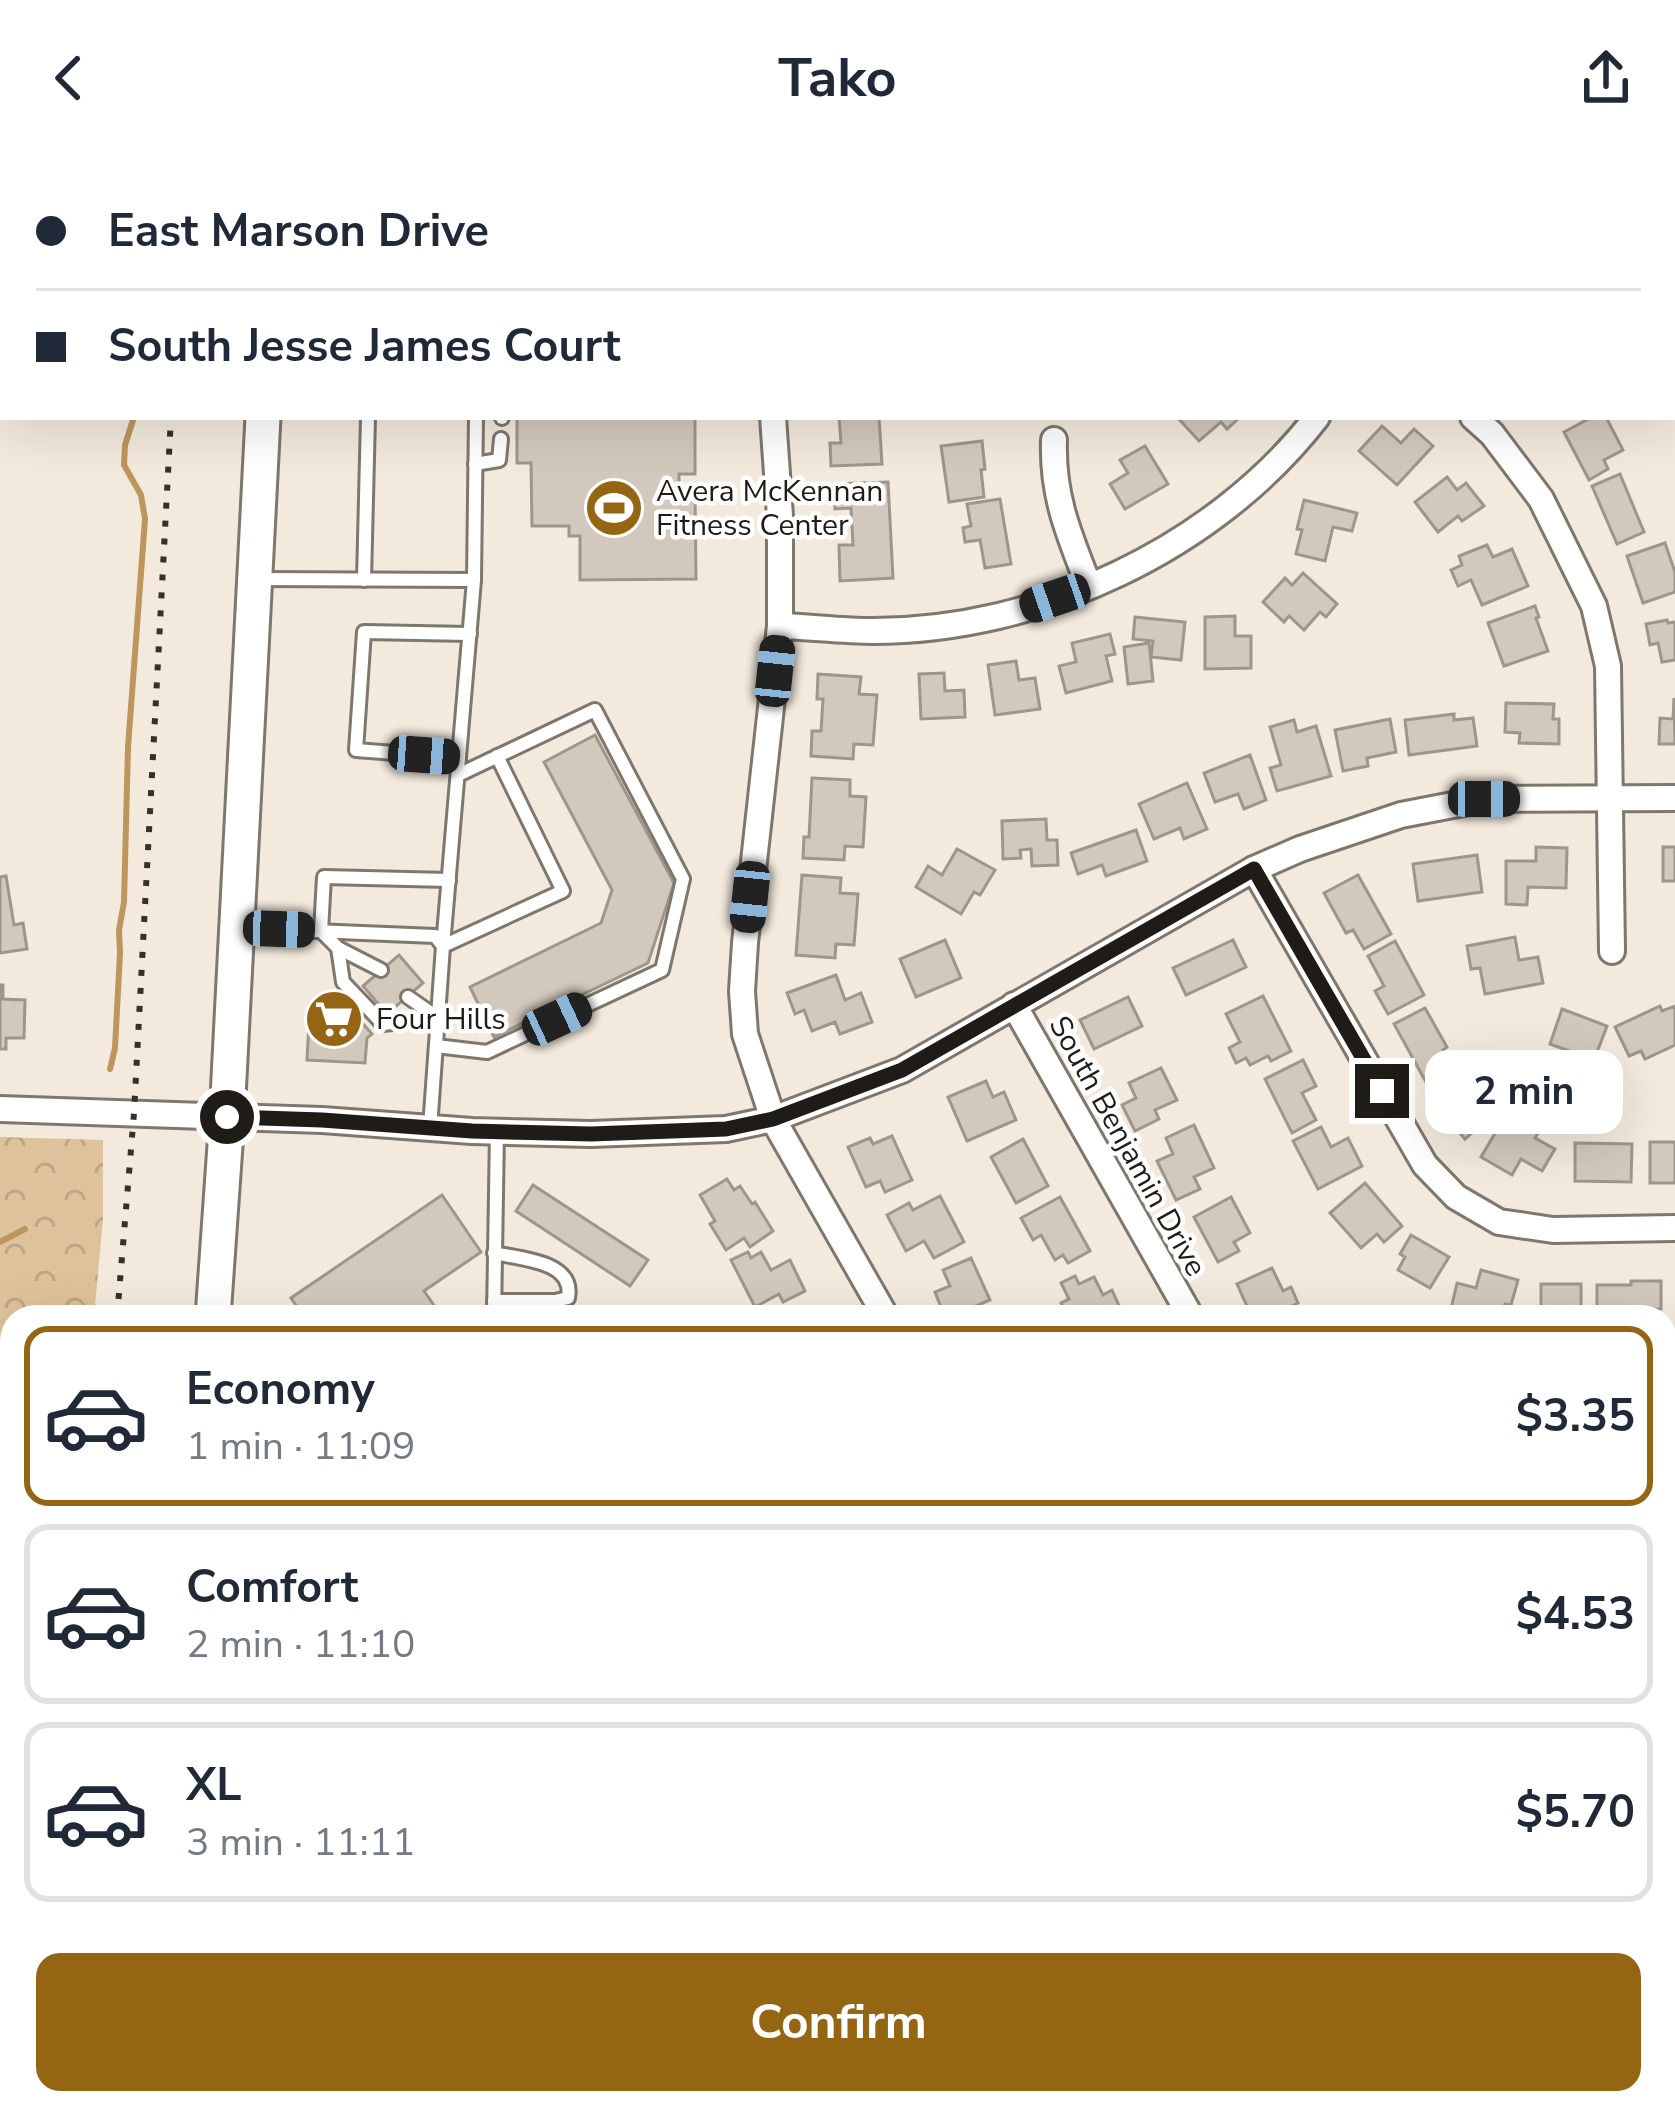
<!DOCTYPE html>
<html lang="en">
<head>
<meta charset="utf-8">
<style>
  :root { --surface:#fff; --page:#f6f6f7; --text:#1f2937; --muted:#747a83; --line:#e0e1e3; --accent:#946614 }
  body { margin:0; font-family:"Nunito Sans",sans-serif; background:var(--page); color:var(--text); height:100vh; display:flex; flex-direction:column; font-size:45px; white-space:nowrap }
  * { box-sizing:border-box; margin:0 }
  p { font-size:39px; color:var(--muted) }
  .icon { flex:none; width:66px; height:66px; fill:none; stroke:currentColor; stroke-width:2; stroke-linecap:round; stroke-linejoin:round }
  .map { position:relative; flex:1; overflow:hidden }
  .panel { position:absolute; left:0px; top:1149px; width:1677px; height:810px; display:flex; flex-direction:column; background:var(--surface); border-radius:36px 36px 0 0; box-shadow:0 12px 48px #0002 }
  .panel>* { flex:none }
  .top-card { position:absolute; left:0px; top:0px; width:1677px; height:264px; box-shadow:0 12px 48px #0002; display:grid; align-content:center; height:264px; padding:0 36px; background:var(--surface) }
  .end { position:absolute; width:54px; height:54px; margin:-27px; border:15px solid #1f1c18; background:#fff; box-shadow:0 0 0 6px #fff }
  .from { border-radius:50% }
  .bubble { position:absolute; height:84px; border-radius:24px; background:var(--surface); box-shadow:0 12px 48px #0002; font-size:39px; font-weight:700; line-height:84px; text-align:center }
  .car { position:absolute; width:36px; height:72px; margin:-36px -18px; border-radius:15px; box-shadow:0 0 9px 3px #0007; background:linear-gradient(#222 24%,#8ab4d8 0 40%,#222 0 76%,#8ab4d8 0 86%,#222 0) }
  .top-card b { display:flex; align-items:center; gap:42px; height:114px; font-size:45px }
  .top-card b+b { border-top:3px solid var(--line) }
  .top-card i { width:30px; height:30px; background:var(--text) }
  ul { padding:21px 0 0; list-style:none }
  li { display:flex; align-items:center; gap:36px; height:180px; margin:0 24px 18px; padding:0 12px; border:6px solid var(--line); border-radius:24px }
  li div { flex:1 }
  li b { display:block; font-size:45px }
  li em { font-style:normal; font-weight:700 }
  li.selected { border-color:var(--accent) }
  li>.icon { width:108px; height:108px; stroke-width:1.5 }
  .primary-button { display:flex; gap:24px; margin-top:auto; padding:24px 36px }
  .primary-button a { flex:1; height:138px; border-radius:24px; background:var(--accent); color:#fff; font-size:48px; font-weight:700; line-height:138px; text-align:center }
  header { display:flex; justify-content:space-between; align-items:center; height:156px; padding:0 36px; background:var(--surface); font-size:54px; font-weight:700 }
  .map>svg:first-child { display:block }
  .built { fill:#eadcc9 }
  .forest { fill:url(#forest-crowns) }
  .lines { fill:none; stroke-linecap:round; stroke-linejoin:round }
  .stream { stroke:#bd965d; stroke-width:6 }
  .building { fill:#d2c9bc; stroke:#9e968a; stroke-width:3 }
  .service-casing { stroke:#7f776c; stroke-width:18 }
  .minor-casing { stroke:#7f776c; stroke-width:30 }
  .tertiary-casing { stroke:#7f776c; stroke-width:36 }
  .secondary-casing { stroke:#7f776c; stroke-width:39 }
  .service { stroke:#fff; stroke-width:12 }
  .minor { stroke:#fff; stroke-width:24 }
  .tertiary { stroke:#fff; stroke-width:30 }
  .secondary { stroke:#fff; stroke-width:33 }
  .rail { stroke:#34312c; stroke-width:6; stroke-dasharray:6 12; stroke-linecap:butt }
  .route { stroke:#1f1c18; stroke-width:15 }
  .labels { text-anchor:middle; stroke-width:9; stroke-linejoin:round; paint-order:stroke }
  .poi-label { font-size:30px; fill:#1f1c18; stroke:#fff; text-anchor:start }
  .street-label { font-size:30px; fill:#1f1c18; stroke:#fff }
</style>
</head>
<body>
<header><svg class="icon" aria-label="back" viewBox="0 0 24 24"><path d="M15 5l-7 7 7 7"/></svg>Tako<svg class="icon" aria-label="share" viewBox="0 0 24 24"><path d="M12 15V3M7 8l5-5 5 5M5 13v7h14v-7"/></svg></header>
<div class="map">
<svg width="1675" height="1959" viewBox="0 0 1675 1959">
  <defs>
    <pattern id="forest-crowns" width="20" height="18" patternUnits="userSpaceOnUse" patternTransform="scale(3)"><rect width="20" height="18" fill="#dec29b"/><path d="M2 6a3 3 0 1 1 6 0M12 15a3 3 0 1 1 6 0" fill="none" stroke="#bea685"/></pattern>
  </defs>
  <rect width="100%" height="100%" fill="#f3eadd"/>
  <path class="built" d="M 1665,1882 L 1675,1882 L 1675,1959 L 1308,1959 L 1308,1947 L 1665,1947 Z"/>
  <g class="forest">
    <path d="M 0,981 L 103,984 L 103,1063 L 94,1161 L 12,1161 L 12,1559 L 0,1602 Z"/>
    <rect x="504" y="1947" width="804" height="12"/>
  </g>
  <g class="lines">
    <g class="stream">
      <path d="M 0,7 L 3,8"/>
      <path d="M 110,913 L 115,892 L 120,797 L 119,774 L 124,746 L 128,591 L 145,363 L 141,339 L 124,309 L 125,289 L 134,261"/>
      <path d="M 0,1086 L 25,1073"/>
    </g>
  </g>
  <g class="building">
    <path d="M 517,261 L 695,261 L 695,318 L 679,318 L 679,334 L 695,334 L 696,423 L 580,424 L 580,380 L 569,380 L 569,370 L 532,370 L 531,307 L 517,307 Z"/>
    <path d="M 839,261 L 879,261 L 882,308 L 831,310 L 830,287 L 841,287 Z"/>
    <path d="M 1177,261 L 1240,261 L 1227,273 L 1221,266 L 1199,285 Z"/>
    <path d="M 1592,261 L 1606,261 L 1623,294 L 1604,304 L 1608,313 L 1589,324 L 1564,276 Z"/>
    <path d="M 1382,270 L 1401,287 L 1414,273 L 1433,290 L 1397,329 L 1359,295 Z"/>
    <path d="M 982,285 L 985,313 L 981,314 L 984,341 L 949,346 L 941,290 Z"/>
    <path d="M 1145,290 L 1168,328 L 1125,353 L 1110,328 L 1128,317 L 1120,304 Z"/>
    <path d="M 1620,318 L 1644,376 L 1617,388 L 1592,330 Z"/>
    <path d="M 1447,321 L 1457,334 L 1466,327 L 1484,350 L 1462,365 L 1458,360 L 1438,376 L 1415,346 Z"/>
    <path d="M 888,326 L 893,422 L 840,425 L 839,389 L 853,389 L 851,352 L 835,353 L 834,328 Z"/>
    <path d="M 1000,343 L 1011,408 L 985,412 L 980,384 L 965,386 L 963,372 L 971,370 L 967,348 Z"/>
    <path d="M 1304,344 L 1357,357 L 1352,375 L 1333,371 L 1325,405 L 1296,398 L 1302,374 L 1297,373 Z"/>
    <path d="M 1665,387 L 1675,416 L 1675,436 L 1643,447 L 1627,400 Z"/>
    <path d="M 1487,389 L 1493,401 L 1512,393 L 1528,430 L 1482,449 L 1471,424 L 1458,430 L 1451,414 L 1462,409 L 1459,400 Z"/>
    <path d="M 1303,417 L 1337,448 L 1326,461 L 1320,456 L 1304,474 L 1289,460 L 1284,466 L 1263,446 L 1285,422 L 1292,429 Z"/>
    <path d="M 1535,450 L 1539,461 L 1536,462 L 1548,495 L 1504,510 L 1488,467 Z"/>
    <path d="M 1235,460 L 1235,480 L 1251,480 L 1251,512 L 1205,513 L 1205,461 Z"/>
    <path d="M 1135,461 L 1185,466 L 1181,504 L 1151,501 L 1153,485 L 1133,483 Z"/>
    <path d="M 1667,464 L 1668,467 L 1675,466 L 1675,504 L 1662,506 L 1658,487 L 1650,489 L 1646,468 Z"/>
    <path d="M 1110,478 L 1115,498 L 1106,500 L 1112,525 L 1066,537 L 1059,510 L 1076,506 L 1072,487 Z"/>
    <path d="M 1149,487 L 1153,525 L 1128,528 L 1124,491 Z"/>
    <path d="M 1016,505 L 1019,524 L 1035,522 L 1040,553 L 995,559 L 988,509 Z"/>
    <path d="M 944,517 L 945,535 L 964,534 L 965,561 L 921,563 L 919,518 Z"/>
    <path d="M 818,518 L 861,521 L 859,538 L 877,539 L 873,589 L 854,588 L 853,603 L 811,600 L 812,575 L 821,575 L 823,543 L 817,543 Z"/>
    <path d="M 1674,542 L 1675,588 L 1659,588 L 1660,562 L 1673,563 Z"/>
    <path d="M 1506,547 L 1554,548 L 1553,563 L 1559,563 L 1559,588 L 1519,587 L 1520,577 L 1505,576 Z"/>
    <path d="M 1454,558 L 1454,564 L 1473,562 L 1477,590 L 1409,599 L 1405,564 Z"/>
    <path d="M 1390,563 L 1396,596 L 1367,602 L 1368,610 L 1343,615 L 1335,574 Z"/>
    <path d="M 1294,564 L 1297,576 L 1316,570 L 1331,620 L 1277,635 L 1270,612 L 1281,609 L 1270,571 Z"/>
    <path d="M 595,579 L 674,727 L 648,807 L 494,881 L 470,831 L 601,767 L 612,734 L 544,606 Z"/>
    <path d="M 1250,599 L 1266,644 L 1244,653 L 1238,638 L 1215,646 L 1204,617 Z"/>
    <path d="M 812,622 L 850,624 L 850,640 L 866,641 L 863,691 L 845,690 L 844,704 L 803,702 L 804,681 L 809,681 Z"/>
    <path d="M 1187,627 L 1207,673 L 1184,683 L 1180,672 L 1154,683 L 1139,648 Z"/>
    <path d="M 1046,663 L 1047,684 L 1057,684 L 1058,709 L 1032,710 L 1031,693 L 1020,694 L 1021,702 L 1003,703 L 1002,665 Z"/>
    <path d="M 1136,674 L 1147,705 L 1106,720 L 1102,709 L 1078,718 L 1071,697 Z"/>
    <path d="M 1536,691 L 1567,692 L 1566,732 L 1528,731 L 1527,749 L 1506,748 L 1506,705 L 1536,705 Z"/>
    <rect x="1663" y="691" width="12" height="34"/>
    <path d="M 957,693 L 995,714 L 980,739 L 974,736 L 961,758 L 916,731 L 928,710 L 942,719 Z"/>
    <path d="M 1477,699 L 1482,736 L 1418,745 L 1413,708 Z"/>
    <path d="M 802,719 L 841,722 L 840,737 L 858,738 L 854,789 L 836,788 L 835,802 L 796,799 Z"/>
    <path d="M 1358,719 L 1391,778 L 1364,793 L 1353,774 L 1346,777 L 1324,737 Z"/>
    <path d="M 6,720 L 14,769 L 23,767 L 27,793 L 0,797 L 0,721 Z"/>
    <path d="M 1515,781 L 1519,804 L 1538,801 L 1543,827 L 1485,838 L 1480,812 L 1471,813 L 1467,790 Z"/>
    <path d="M 945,784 L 961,822 L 916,841 L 900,803 Z"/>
    <path d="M 1233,784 L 1246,811 L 1186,839 L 1173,812 Z"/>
    <path d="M 1395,785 L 1424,839 L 1388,858 L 1375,835 L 1384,830 L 1368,800 Z"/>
    <path d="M 399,799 L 423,827 L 387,858 L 363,830 Z"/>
    <path d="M 836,819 L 845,844 L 861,837 L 872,866 L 840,878 L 835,866 L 812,875 L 804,854 L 795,858 L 787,837 Z"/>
    <path d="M 0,829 L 3,829 L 3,843 L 25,844 L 24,882 L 6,882 L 6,893 L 0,893 Z"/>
    <path d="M 1263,840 L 1291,895 L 1271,905 L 1268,900 L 1250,909 L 1246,902 L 1236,907 L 1229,892 L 1240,886 L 1226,858 Z"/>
    <path d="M 1128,841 L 1142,870 L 1094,893 L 1080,864 Z"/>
    <path d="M 343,845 L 372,878 L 367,882 L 365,907 L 307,904 L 310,847 L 338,849 Z"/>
    <path d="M 1660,850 L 1662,855 L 1675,850 L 1675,889 L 1645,903 L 1641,895 L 1629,900 L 1615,871 Z"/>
    <path d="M 1425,852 L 1447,891 L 1443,894 L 1454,914 L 1427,928 L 1394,868 Z"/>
    <path d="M 1562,853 L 1607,870 L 1594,904 L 1550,888 Z"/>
    <path d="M 1303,904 L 1316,930 L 1302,937 L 1316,964 L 1292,977 L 1265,923 Z"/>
    <path d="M 1161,912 L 1177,944 L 1155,954 L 1159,963 L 1135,975 L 1122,949 L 1136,942 L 1129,927 Z"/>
    <path d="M 1475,921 L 1501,951 L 1465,983 L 1450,965 L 1455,960 L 1444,948 Z"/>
    <path d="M 986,925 L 993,941 L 1004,936 L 1016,964 L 967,985 L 948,941 Z"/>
    <path d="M 1520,962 L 1540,974 L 1535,982 L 1555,993 L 1542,1015 L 1521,1003 L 1512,1019 L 1481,1001 L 1501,967 L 1513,974 Z"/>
    <path d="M 1194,969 L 1214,1012 L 1194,1021 L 1200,1033 L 1176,1044 L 1157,1005 L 1173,998 L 1166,982 Z"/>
    <path d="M 1321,971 L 1331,991 L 1348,982 L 1362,1010 L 1318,1033 L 1293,985 Z"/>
    <path d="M 892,980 L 912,1024 L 885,1036 L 880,1025 L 866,1031 L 848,991 L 870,982 L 873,988 Z"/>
    <path d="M 1023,983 L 1048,1030 L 1016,1047 L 991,1001 Z"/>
    <rect x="1650" y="986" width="25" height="41"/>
    <path d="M 1575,987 L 1632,988 L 1631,1026 L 1575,1025 Z"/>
    <path d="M 727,1023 L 734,1034 L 740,1030 L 752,1048 L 755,1046 L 773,1075 L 750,1091 L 744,1082 L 726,1094 L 710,1068 L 715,1065 L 700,1039 Z"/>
    <path d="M 1365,1027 L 1402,1070 L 1384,1086 L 1377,1078 L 1361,1092 L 1330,1057 Z"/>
    <path d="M 533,1029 L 648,1104 L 630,1130 L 516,1055 Z"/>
    <path d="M 442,1039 L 481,1096 L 424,1135 L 442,1161 L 304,1161 L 291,1142 Z"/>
    <path d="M 940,1040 L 964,1086 L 934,1102 L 924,1085 L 906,1095 L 887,1059 L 909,1047 L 913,1054 Z"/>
    <path d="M 1060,1041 L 1090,1095 L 1068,1107 L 1063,1099 L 1055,1104 L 1041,1079 L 1033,1084 L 1021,1062 Z"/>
    <path d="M 1231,1041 L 1250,1077 L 1234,1086 L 1239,1095 L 1218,1106 L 1194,1061 Z"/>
    <path d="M 1411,1079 L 1449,1101 L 1430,1132 L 1398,1114 L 1405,1101 L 1400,1098 Z"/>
    <path d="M 748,1096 L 751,1102 L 761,1096 L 771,1114 L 790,1104 L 805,1135 L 783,1146 L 779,1138 L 755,1151 L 731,1104 Z"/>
    <path d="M 971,1102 L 990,1144 L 971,1152 L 975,1161 L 945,1161 L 935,1136 L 950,1130 L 943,1114 Z"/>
    <path d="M 1272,1112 L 1283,1135 L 1291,1131 L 1298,1147 L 1281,1155 L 1284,1161 L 1252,1161 L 1237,1128 Z"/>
    <path d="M 1481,1114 L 1518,1124 L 1511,1149 L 1505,1148 L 1501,1161 L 1467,1161 L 1450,1157 L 1457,1127 L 1476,1132 Z"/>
    <path d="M 1075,1120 L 1079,1128 L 1094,1121 L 1103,1139 L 1112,1134 L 1124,1161 L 1068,1161 L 1061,1147 L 1069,1143 L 1061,1127 Z"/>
    <path d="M 1631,1125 L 1661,1125 L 1661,1153 L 1654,1153 L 1654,1161 L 1597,1161 L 1597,1129 L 1631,1129 Z"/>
    <rect x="1541" y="1128" width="40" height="33"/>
    <path d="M 1665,1277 L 1672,1285 L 1675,1282 L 1675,1329 L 1667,1320 L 1665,1321 Z"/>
    <path d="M 0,1915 L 12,1915 L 14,1959 L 0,1959 Z"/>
    <path d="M 260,1947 L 343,1947 L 351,1959 L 253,1959 Z"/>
    <rect x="1402" y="1947" width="154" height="12"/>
  </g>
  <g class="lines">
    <defs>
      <g id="service">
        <path d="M 479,3 L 479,0"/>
        <path d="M 502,261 L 502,262"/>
        <path d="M 475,308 L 499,304 L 501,283"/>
        <path d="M 256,423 L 474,424 L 443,790 L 563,735 L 497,600"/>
        <path d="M 364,424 L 368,261"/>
        <path d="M 474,424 L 476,261"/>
        <path d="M 459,602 L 356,594 L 364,476 L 470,478"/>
        <path d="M 242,772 L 435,780 L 443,790 L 430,972"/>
        <path d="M 338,792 L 343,826 L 383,868 L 438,862"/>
        <path d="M 381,814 L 338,792 L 321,775 L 324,721 L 449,724"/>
        <path d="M 408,841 L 438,862"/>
        <path d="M 436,890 L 487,896 L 662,814 L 683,723 L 595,554 L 458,619"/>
        <path d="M 494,1145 L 555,1145 L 568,1142 C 575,1105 521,1103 494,1097"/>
        <path d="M 494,1161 L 497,976"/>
        <path d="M 409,1947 L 409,1959"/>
        <path d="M 844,1949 L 1300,1950 L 1300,1959"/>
        <path d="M 59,1959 L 59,1947"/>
        <path d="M 361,1959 L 361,1947"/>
        <path d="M 1647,1959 L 1647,1947"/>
      </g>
      <g id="minor">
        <path d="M 728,0 L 728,3"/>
        <path d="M 1155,0 L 1159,3"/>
        <path d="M 1636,0 L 1640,3"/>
        <path d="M 1517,3 L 1519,0"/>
        <path d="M 1674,36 L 1675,37"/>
        <path d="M 773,261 L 780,360 L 780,470 L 745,787 L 742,835 L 745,878 L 773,963 L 886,1161"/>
        <path d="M 1473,261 L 1492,278 L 1541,343 L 1594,450 L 1608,510 L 1612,795"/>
        <path d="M 1054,284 C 1052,340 1069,379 1089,430"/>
        <path d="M 780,470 C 811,471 842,475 873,475 C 1039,475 1215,393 1317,261"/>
        <path d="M 1254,713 L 1425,1009 L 1456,1041 L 1499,1066 L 1553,1074 L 1675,1072"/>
        <path d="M 1014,849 L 1191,1161"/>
        <path d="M 0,953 L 322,964 L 472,975 L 591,978 L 726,973 L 773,963 L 902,914 L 1254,713 L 1300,693 L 1401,659 L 1484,643 L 1675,642"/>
        <path d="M 480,1959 L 480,1947"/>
      </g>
      <g id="tertiary">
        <path d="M 0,1850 L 12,1850"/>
        <path d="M 1665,1852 L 1675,1852"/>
      </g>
      <g id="secondary">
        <path d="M 266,0 L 266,3"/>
        <path d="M 213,1161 L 227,961 L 263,261"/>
        <path d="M 173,1947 L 173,1959"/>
      </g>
    </defs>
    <use href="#service" class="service-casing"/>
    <use href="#minor" class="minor-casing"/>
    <use href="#tertiary" class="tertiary-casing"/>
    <use href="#secondary" class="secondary-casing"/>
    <use href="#service" class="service"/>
    <use href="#minor" class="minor"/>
    <use href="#tertiary" class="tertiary"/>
    <use href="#secondary" class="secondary"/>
    <g class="rail">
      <path d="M 173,0 L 173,3"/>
      <path d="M 117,1161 L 134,957 L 171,261"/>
      <path d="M 0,1684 L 12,1648"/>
    </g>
  </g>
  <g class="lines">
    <path class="route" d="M 227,961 L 322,964 L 472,975 L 591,978 L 726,973 L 773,963 L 902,914 L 1254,713 L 1382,935"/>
  </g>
  <defs>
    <symbol id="stadium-disc" viewBox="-11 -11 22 22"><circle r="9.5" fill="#946614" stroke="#fff"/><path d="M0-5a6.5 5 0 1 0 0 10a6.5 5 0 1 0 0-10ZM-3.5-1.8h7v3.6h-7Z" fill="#fff"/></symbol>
    <symbol id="supermarket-disc" viewBox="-11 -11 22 22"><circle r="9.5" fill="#946614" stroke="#fff"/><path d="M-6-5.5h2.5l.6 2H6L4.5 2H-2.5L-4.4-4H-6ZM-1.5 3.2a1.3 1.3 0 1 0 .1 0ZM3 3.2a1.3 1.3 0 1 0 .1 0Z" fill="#fff"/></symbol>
  </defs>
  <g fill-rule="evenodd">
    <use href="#stadium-disc" x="581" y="319" width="66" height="66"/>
    <use href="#supermarket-disc" x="301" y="830" width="66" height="66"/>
  </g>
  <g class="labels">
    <g class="poi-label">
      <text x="656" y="345">Avera McKennan<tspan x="656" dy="34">Fitness Center</tspan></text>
      <text x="376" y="873">Four Hills</text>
    </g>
    <g class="street-label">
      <text transform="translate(1128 990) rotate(61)" y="10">South Benjamin Drive</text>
    </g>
  </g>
</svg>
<i class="end from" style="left:227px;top:961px"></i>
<i class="end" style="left:1382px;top:935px"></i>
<div class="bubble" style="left:1425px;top:894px;width:198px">2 min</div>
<i class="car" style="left:1055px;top:442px;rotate:251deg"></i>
<i class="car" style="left:775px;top:515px;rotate:6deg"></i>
<i class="car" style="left:424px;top:599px;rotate:94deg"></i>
<i class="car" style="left:1484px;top:643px;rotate:90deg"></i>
<i class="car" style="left:750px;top:741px;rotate:186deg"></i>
<i class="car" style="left:279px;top:773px;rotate:92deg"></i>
<i class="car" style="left:557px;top:863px;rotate:65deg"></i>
<div class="top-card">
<b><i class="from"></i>East Marson Drive</b>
<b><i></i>South Jesse James Court</b>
</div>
<section class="panel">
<ul>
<li class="selected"><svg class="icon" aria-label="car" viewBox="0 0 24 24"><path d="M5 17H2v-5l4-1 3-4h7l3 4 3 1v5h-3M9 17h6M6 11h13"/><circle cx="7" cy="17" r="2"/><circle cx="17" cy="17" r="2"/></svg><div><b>Economy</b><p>1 min · 11:09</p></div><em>$3.35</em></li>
<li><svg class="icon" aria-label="car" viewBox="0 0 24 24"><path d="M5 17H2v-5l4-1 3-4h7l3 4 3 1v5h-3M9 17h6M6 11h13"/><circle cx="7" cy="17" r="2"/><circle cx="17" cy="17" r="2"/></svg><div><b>Comfort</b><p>2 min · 11:10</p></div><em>$4.53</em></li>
<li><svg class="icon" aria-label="car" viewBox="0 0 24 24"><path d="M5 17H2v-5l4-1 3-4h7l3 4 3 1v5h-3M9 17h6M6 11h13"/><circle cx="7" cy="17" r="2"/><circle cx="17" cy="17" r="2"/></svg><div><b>XL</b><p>3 min · 11:11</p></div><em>$5.70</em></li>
</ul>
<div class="primary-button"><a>Confirm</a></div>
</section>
</div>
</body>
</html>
